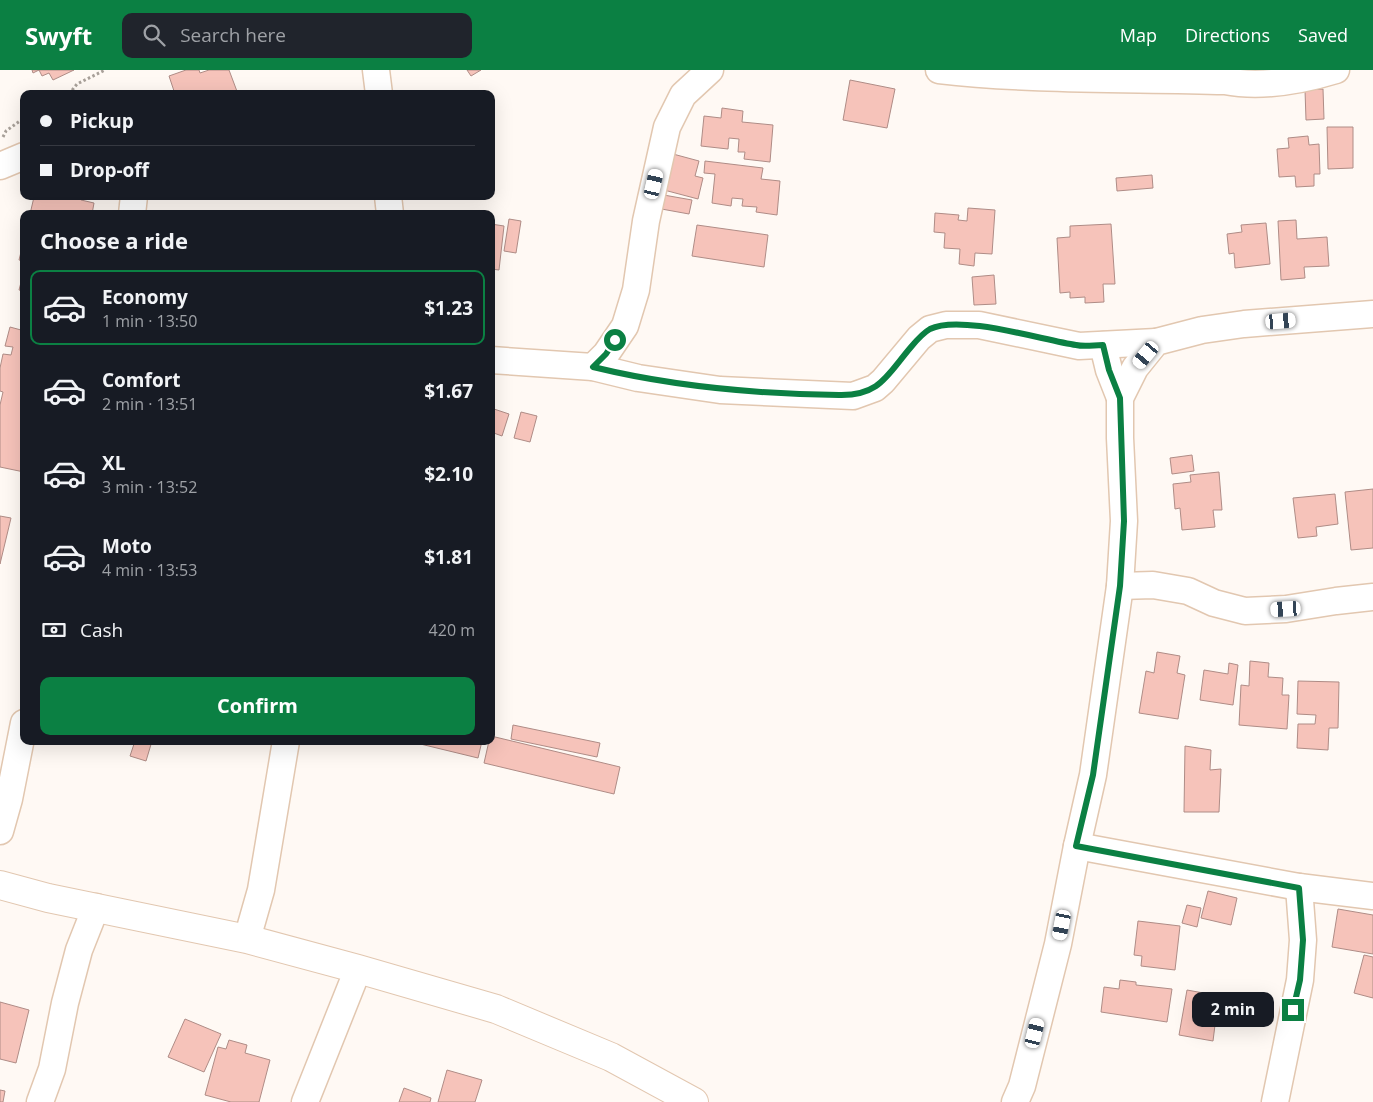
<!DOCTYPE html>
<html lang="en">
<head>
<meta charset="utf-8">
<style>
  :root { --surface:#171b24; --page:#20242c; --text:#f1f3f6; --muted:#9ea1a6; --line:#363941; --accent:#0b8043 }
  body { margin:0; font-family:"Open Sans",sans-serif; background:var(--page); color:var(--text); height:100vh; display:flex; flex-direction:column; font-size:19px; white-space:nowrap }
  * { box-sizing:border-box; margin:0 }
  p { font-size:16px; color:var(--muted) }
  .icon { flex:none; width:28px; height:28px; fill:none; stroke:currentColor; stroke-width:2; stroke-linecap:round; stroke-linejoin:round }
  .map { position:relative; flex:1; overflow:hidden }
  .sheet { position:absolute; left:20px; top:140px; width:475px; height:535px; display:flex; flex-direction:column; background:var(--surface); border-radius:10px; box-shadow:0 5px 20px #0002 }
  .sheet>* { flex:none }
  .guide { position:absolute; left:20px; top:20px; width:475px; height:110px; border-radius:10px; box-shadow:0 5px 20px #0002; display:grid; align-content:center; height:110px; padding:0 20px; background:var(--surface) }
  .end { position:absolute; width:22px; height:22px; margin:-11px; border:6px solid #0b8043; background:#fff; box-shadow:0 0 0 2px #fff }
  .from { border-radius:50% }
  .bubble { position:absolute; height:35px; border-radius:10px; background:var(--surface); box-shadow:0 5px 20px #0002; font-size:16px; font-weight:700; line-height:35px; text-align:center }
  .car { position:absolute; width:15px; height:30px; margin:-15px -8px; border-radius:6px; box-shadow:0 0 4px 1px #0007; background:linear-gradient(#fff 24%,#345 0 40%,#fff 0 76%,#345 0 86%,#fff 0) }
  .guide b { display:flex; align-items:center; gap:18px; height:48px; font-size:19px }
  .guide b+b { border-top:1px solid var(--line) }
  .guide i { width:12px; height:12px; background:var(--text) }
  ul { padding:0; list-style:none }
  li { display:flex; align-items:center; gap:15px; height:75px; margin:0 10px 8px; padding:0 10px; border:2px solid transparent; border-radius:10px }
  li div { flex:1 }
  li b { display:block; font-size:19px }
  li em { font-style:normal; font-weight:700 }
  li.selected { border-color:var(--accent) }
  li>.icon { width:45px; height:45px; stroke-width:1.5 }
  h2 { padding:0 20px; font-size:22px; line-height:60px }
  .pay { display:flex; align-items:center; gap:12px; height:55px; padding:0 20px; font-size:19px }
  .pay p { margin-inline-start:auto }
  .action { display:flex; gap:10px; margin-top:auto; padding:10px 20px }
  .action a { flex:1; height:58px; border-radius:10px; background:var(--accent); color:#fff; font-size:20px; font-weight:700; line-height:58px; text-align:center }
  header { display:flex; align-items:center; gap:30px; box-sizing:border-box; height:70px; padding:0 25px; background:var(--accent); color:#fff }
  header strong { font-size:24px }
  nav { display:flex; gap:28px; margin-inline-start:auto; font-size:18px }
  .search { width:350px; height:45px; background:var(--page); display:flex; align-items:center; gap:12px; box-sizing:border-box; padding:0 18px; border-radius:10px; color:var(--muted); font-size:19px }
  .map>svg:first-child { display:block }
  .building { fill:#f6c3ba; stroke:#af8c86 }
  .lines { fill:none; stroke-linecap:round; stroke-linejoin:round }
  .street-casing { stroke:#e2c7b0; stroke-width:29 }
  .secondary-casing { stroke:#e2c7b0; stroke-width:30 }
  .path { stroke:#a8a099; stroke-width:3; stroke-dasharray:2.5 2.5; stroke-linecap:butt }
  .street { stroke:#fff; stroke-width:26 }
  .secondary { stroke:#fff; stroke-width:28 }
  .route { stroke:#0b8043; stroke-width:6 }
</style>
</head>
<body>
<header>
<strong>Swyft</strong>
<div class="search"><svg class="icon" aria-label="search" viewBox="0 0 24 24"><circle cx="10" cy="10" r="6"/><path d="M15 15l6 6"/></svg>Search here</div>
<nav><a>Map</a><a>Directions</a><a>Saved</a></nav>
</header>
<div class="map">
<svg width="1373" height="1032" viewBox="0 0 1373 1032">
  <rect width="100%" height="100%" fill="#fff9f4"/>
  <g class="building">
    <path d="M 32,0 L 74,0 L 53,10 L 49,3 L 42,6 L 39,0 L 33,3 Z"/>
    <path d="M 186,0 L 199,0 L 200,3 L 209,0 L 229,0 L 238,24 L 175,24 L 169,6 Z"/>
    <path d="M 467,0 L 481,0 L 471,6 Z"/>
    <path d="M 850,10 L 895,19 L 887,58 L 843,50 Z"/>
    <path d="M 1323,19 L 1324,49 L 1306,50 L 1305,20 Z"/>
    <path d="M 722,38 L 743,41 L 742,52 L 773,55 L 770,92 L 744,89 L 745,82 L 738,82 L 739,69 L 729,68 L 728,79 L 701,76 L 704,46 L 721,48 Z"/>
    <path d="M 1327,57 L 1353,57 L 1353,98 L 1328,99 Z"/>
    <path d="M 1308,66 L 1309,75 L 1319,74 L 1320,104 L 1314,104 L 1314,116 L 1296,117 L 1295,106 L 1279,107 L 1277,79 L 1289,78 L 1288,68 Z"/>
    <path d="M 673,84 L 699,91 L 695,106 L 703,108 L 698,129 L 664,120 Z"/>
    <path d="M 705,91 L 763,98 L 761,109 L 780,111 L 777,145 L 756,142 L 757,137 L 742,136 L 743,129 L 732,128 L 731,136 L 712,133 L 715,104 L 704,103 Z"/>
    <path d="M 1152,105 L 1153,118 L 1117,121 L 1116,108 Z"/>
    <path d="M 658,124 L 692,130 L 689,144 L 656,138 Z"/>
    <path d="M 44,126 L 82,126 L 81,130 L 94,133 L 92,144 L 30,144 L 34,127 L 44,129 Z"/>
    <path d="M 968,138 L 995,140 L 992,184 L 975,183 L 974,196 L 959,194 L 960,179 L 944,178 L 945,163 L 934,162 L 935,143 L 959,145 L 958,150 L 967,151 Z"/>
    <path d="M 509,149 L 521,151 L 516,183 L 504,181 Z"/>
    <path d="M 1296,150 L 1297,169 L 1327,167 L 1329,196 L 1304,197 L 1305,208 L 1281,210 L 1278,151 Z"/>
    <path d="M 1266,153 L 1270,194 L 1235,198 L 1234,183 L 1229,184 L 1227,164 L 1242,162 L 1241,155 Z"/>
    <path d="M 491,154 L 504,156 L 499,200 L 491,199 Z"/>
    <path d="M 1111,154 L 1115,214 L 1103,214 L 1104,232 L 1085,233 L 1085,227 L 1070,228 L 1070,222 L 1060,223 L 1057,168 L 1070,167 L 1070,156 Z"/>
    <path d="M 697,155 L 768,165 L 764,197 L 692,186 Z"/>
    <path d="M 24,170 L 24,191 L 19,190 Z"/>
    <path d="M 24,201 L 24,221 L 19,220 Z"/>
    <path d="M 994,205 L 996,234 L 974,235 L 972,207 Z"/>
    <path d="M 22,253 L 24,254 L 24,402 L 0,397 L 0,335 L 3,322 L 0,321 L 0,298 L 3,284 L 11,285 L 13,277 L 5,276 L 10,257 L 21,260 Z"/>
    <path d="M 491,338 L 509,344 L 502,366 L 491,362 Z"/>
    <path d="M 521,342 L 537,346 L 530,372 L 514,368 Z"/>
    <path d="M 1192,385 L 1194,401 L 1172,404 L 1170,388 Z"/>
    <path d="M 1219,402 L 1222,440 L 1213,440 L 1215,457 L 1182,460 L 1180,438 L 1175,439 L 1173,414 L 1191,412 L 1190,405 Z"/>
    <path d="M 1373,419 L 1373,478 L 1351,480 L 1345,422 Z"/>
    <path d="M 1335,424 L 1338,454 L 1316,457 L 1317,466 L 1298,468 L 1293,428 Z"/>
    <path d="M 0,446 L 11,448 L 0,494 Z"/>
    <path d="M 1157,582 L 1180,586 L 1177,603 L 1185,605 L 1178,649 L 1139,643 L 1146,601 L 1154,603 Z"/>
    <path d="M 1250,591 L 1269,593 L 1268,607 L 1283,608 L 1282,625 L 1289,625 L 1287,659 L 1239,655 L 1241,615 L 1249,616 Z"/>
    <path d="M 1229,593 L 1238,595 L 1233,635 L 1200,630 L 1204,600 L 1228,604 Z"/>
    <path d="M 1298,611 L 1339,612 L 1338,658 L 1329,658 L 1328,680 L 1297,678 L 1298,654 L 1315,654 L 1316,645 L 1297,644 Z"/>
    <path d="M 513,655 L 600,673 L 597,687 L 511,669 Z"/>
    <path d="M 491,666 L 620,697 L 614,724 L 484,693 L 489,671 L 491,671 Z"/>
    <path d="M 135,671 L 152,671 L 146,691 L 130,686 Z"/>
    <path d="M 408,671 L 482,671 L 478,688 Z"/>
    <path d="M 1185,676 L 1211,680 L 1210,700 L 1221,699 L 1219,742 L 1184,742 Z"/>
    <path d="M 1208,821 L 1237,828 L 1231,855 L 1201,848 Z"/>
    <path d="M 1187,835 L 1201,838 L 1197,857 L 1182,853 Z"/>
    <path d="M 1338,839 L 1373,845 L 1373,884 L 1332,877 Z"/>
    <path d="M 1138,851 L 1180,856 L 1175,900 L 1141,896 L 1142,886 L 1134,885 Z"/>
    <path d="M 1364,885 L 1373,887 L 1373,928 L 1354,923 Z"/>
    <path d="M 1120,910 L 1136,912 L 1136,915 L 1172,919 L 1167,952 L 1101,942 L 1104,917 L 1119,919 Z"/>
    <path d="M 1187,920 L 1220,926 L 1217,943 L 1202,940 L 1201,952 L 1215,955 L 1213,971 L 1179,965 Z"/>
    <path d="M 1239,927 L 1266,929 L 1265,942 L 1238,940 Z"/>
    <path d="M 0,932 L 29,940 L 16,993 L 0,989 Z"/>
    <path d="M 185,949 L 221,964 L 204,1002 L 168,987 Z"/>
    <path d="M 229,970 L 247,975 L 245,983 L 270,990 L 259,1032 L 231,1032 L 205,1025 L 218,977 L 226,979 Z"/>
    <path d="M 447,1000 L 482,1010 L 475,1032 L 438,1032 Z"/>
    <path d="M 404,1018 L 431,1028 L 430,1032 L 399,1032 Z"/>
    <path d="M 0,1020 L 5,1021 L 3,1032 L 0,1032 Z"/>
  </g>
  <g class="lines">
    <defs>
      <g id="street">
        <path d="M 376,0 L 379,24"/>
        <path d="M 939,0 C 1034,11 1130,8 1225,11 C 1262,18 1300,11 1336,0"/>
        <path d="M 0,96 L 24,86"/>
        <path d="M 388,126 L 390,144"/>
        <path d="M 132,144 L 134,126"/>
        <path d="M 1103,275 L 1109,300 L 1120,328"/>
        <path d="M 491,290 L 593,297 L 638,308 L 720,320 L 853,326 L 875,318 L 883,311 L 919,268 L 930,259 L 946,255 L 979,255 L 1079,276 L 1156,272"/>
        <path d="M 593,297 L 606,284 L 625,256 L 636,220 L 646,151 L 667,57 L 683,25 L 710,0"/>
        <path d="M 1120,516 L 1153,515 L 1188,521 L 1214,533 L 1245,541 L 1286,539 L 1336,531 L 1373,527"/>
        <path d="M 0,761 L 9,729 L 24,653"/>
        <path d="M 1077,776 L 1299,817 L 1373,826"/>
        <path d="M 247,869 L 261,820 L 286,671"/>
        <path d="M 40,1032 L 52,999 L 65,933 L 79,880 L 96,837"/>
        <path d="M 305,1032 L 358,899"/>
        <path d="M 1015,1032 L 1022,1016 L 1058,874 L 1077,776 L 1093,705 L 1120,516 L 1124,451 L 1120,368 L 1120,328 L 1135,298 L 1156,272 L 1202,260 L 1244,254 L 1373,244"/>
        <path d="M 1275,1032 L 1300,910 L 1303,870 L 1299,817"/>
      </g>
      <path id="secondary" d="M 0,815 L 48,828 L 247,869 L 358,899 L 496,939 L 611,987 L 694,1032"/>
    </defs>
    <use href="#street" class="street-casing"/>
    <use href="#secondary" class="secondary-casing"/>
    <g class="path">
      <path d="M 69,24 L 77,14 L 105,0"/>
      <path d="M 3,67 L 6,61 L 24,48"/>
    </g>
    <use href="#street" class="street"/>
    <use href="#secondary" class="secondary"/>
  </g>
  <g class="lines">
    <path class="route" d="M 615,270 L 606,284 L 593,297 C 675,317 755,324 839,325 C 880,326 887,305 911,277 C 916,271 923,263 930,259 C 960,244 1042,270 1076,275 C 1085,277 1094,275 1103,275 L 1109,300 L 1120,328 L 1124,451 L 1120,516 L 1093,705 L 1076,776 L 1299,818 L 1303,870 L 1300,910 L 1293,940"/>
  </g>
</svg>
<i class="end from" style="left:615px;top:270px"></i>
<i class="end" style="left:1293px;top:940px"></i>
<div class="bubble" style="left:1192px;top:922px;width:82px">2 min</div>
<i class="car" style="left:654px;top:114px;rotate:13deg"></i>
<i class="car" style="left:1281px;top:251px;rotate:85deg"></i>
<i class="car" style="left:1146px;top:285px;rotate:220deg"></i>
<i class="car" style="left:1286px;top:539px;rotate:267deg"></i>
<i class="car" style="left:1062px;top:855px;rotate:191deg"></i>
<i class="car" style="left:1035px;top:963px;rotate:14deg"></i>
<div class="guide">
<b><i class="from"></i>Pickup</b>
<b><i></i>Drop-off</b>
</div>
<section class="sheet">
<h2>Choose a ride</h2>
<ul>
<li class="selected"><svg class="icon" aria-label="car" viewBox="0 0 24 24"><path d="M5 17H2v-5l4-1 3-4h7l3 4 3 1v5h-3M9 17h6M6 11h13"/><circle cx="7" cy="17" r="2"/><circle cx="17" cy="17" r="2"/></svg><div><b>Economy</b><p>1 min · 13:50</p></div><em>$1.23</em></li>
<li><svg class="icon" aria-label="car" viewBox="0 0 24 24"><path d="M5 17H2v-5l4-1 3-4h7l3 4 3 1v5h-3M9 17h6M6 11h13"/><circle cx="7" cy="17" r="2"/><circle cx="17" cy="17" r="2"/></svg><div><b>Comfort</b><p>2 min · 13:51</p></div><em>$1.67</em></li>
<li><svg class="icon" aria-label="car" viewBox="0 0 24 24"><path d="M5 17H2v-5l4-1 3-4h7l3 4 3 1v5h-3M9 17h6M6 11h13"/><circle cx="7" cy="17" r="2"/><circle cx="17" cy="17" r="2"/></svg><div><b>XL</b><p>3 min · 13:52</p></div><em>$2.10</em></li>
<li><svg class="icon" aria-label="car" viewBox="0 0 24 24"><path d="M5 17H2v-5l4-1 3-4h7l3 4 3 1v5h-3M9 17h6M6 11h13"/><circle cx="7" cy="17" r="2"/><circle cx="17" cy="17" r="2"/></svg><div><b>Moto</b><p>4 min · 13:53</p></div><em>$1.81</em></li>
</ul>
<div class="pay"><svg class="icon" aria-label="cash" viewBox="0 0 24 24"><path d="M3 7h18v10H3z"/><circle cx="12" cy="12" r="2"/></svg>Cash<p>420 m</p></div>
<div class="action"><a>Confirm</a></div>
</section>
</div>
</body>
</html>
